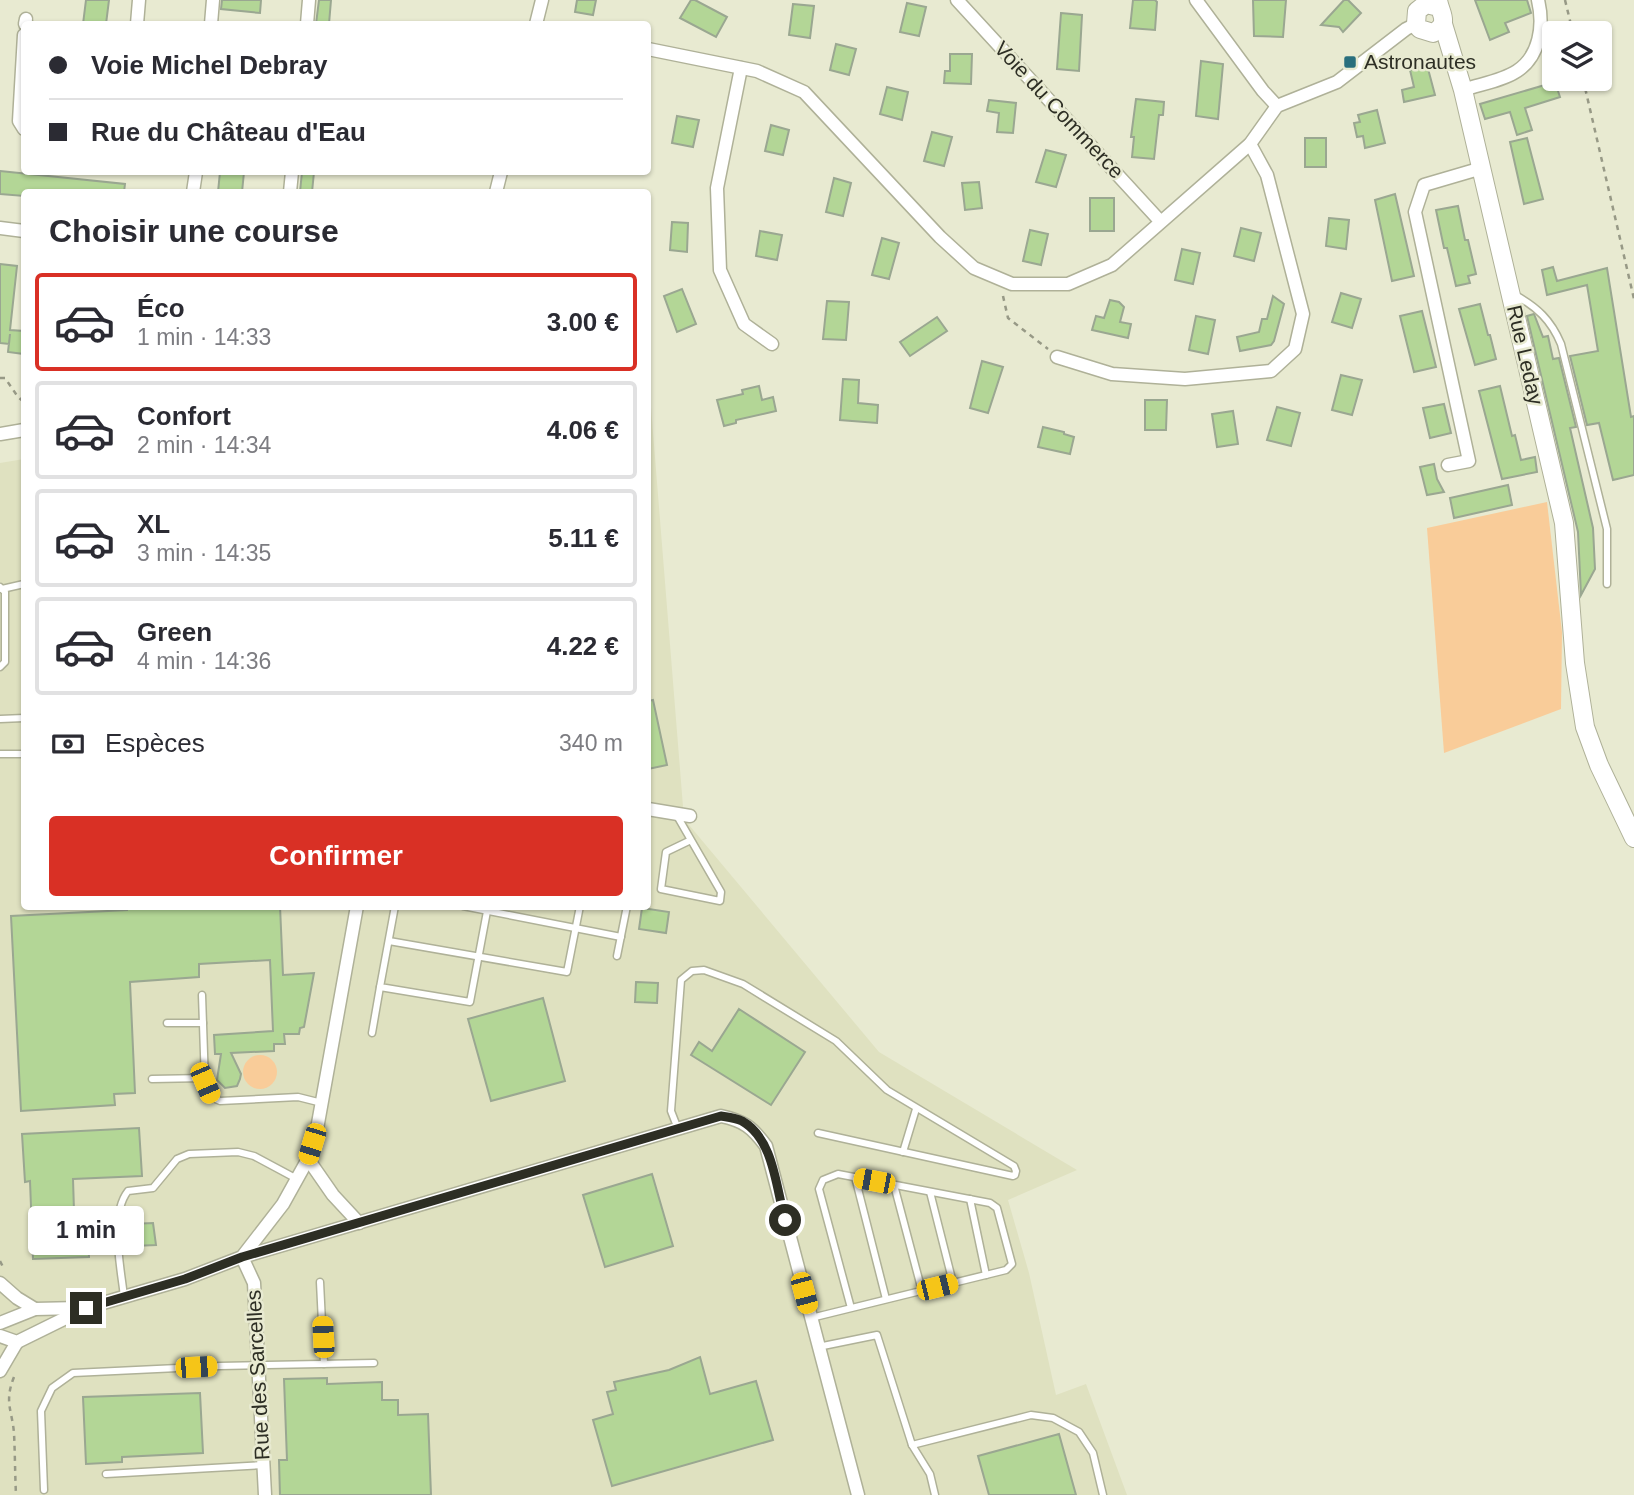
<!DOCTYPE html>
<html lang="fr">
<head>
<meta charset="utf-8">
<style>
  :root { --surface:#fff; --page:#f7f7f7; --text:#2b2b33; --muted:#7c7c81; --line:#e1e1e2; --accent:#d93025 }
  body { margin:0; font-family:Helvetica,sans-serif; background:var(--page); color:var(--text); height:100vh; display:flex; flex-direction:column; font-size:26px; white-space:nowrap }
  * { box-sizing:border-box; margin:0 }
  p { font-size:23px; color:var(--muted) }
  .icon { flex:none; width:38px; height:38px; fill:none; stroke:currentColor; stroke-width:2; stroke-linecap:round; stroke-linejoin:round }
  .map { position:relative; flex:1; overflow:hidden }
  .sheet { position:absolute; left:21px; top:189px; width:630px; height:721px; display:flex; flex-direction:column; background:var(--surface); border-radius:7px; box-shadow:0 2px 5px #0004 }
  .sheet>* { flex:none }
  .top-card { position:absolute; left:21px; top:21px; width:630px; height:154px; border-radius:7px; box-shadow:0 2px 5px #0004; display:grid; align-content:center; height:154px; padding:0 28px; background:var(--surface) }
  .buttons { position:absolute; left:1542px; top:21px; display:grid; gap:14px }
  .buttons a { display:grid; place-items:center; width:70px; height:70px; border-radius:7px; background:var(--surface); box-shadow:0 2px 5px #0004; font-size:35px }
  .end { position:absolute; width:32px; height:32px; margin:-16px; border:9px solid #2d2e24; background:#fff; box-shadow:0 0 0 4px #fff }
  .from { border-radius:50% }
  .bubble { position:absolute; height:49px; border-radius:7px; background:var(--surface); box-shadow:0 2px 5px #0004; font-size:23px; font-weight:700; line-height:49px; text-align:center }
  .car { position:absolute; width:21px; height:42px; margin:-21px -10px; border-radius:9px; box-shadow:0 0 5px 2px #0007; background:linear-gradient(#f5c518 24%,#345 0 40%,#f5c518 0 76%,#345 0 86%,#f5c518 0) }
  .top-card b { display:flex; align-items:center; gap:24px; height:66px; font-size:26px }
  .top-card b+b { border-top:2px solid var(--line) }
  .top-card i { width:18px; height:18px; background:var(--text) }
  ul { padding:0; list-style:none }
  li { display:flex; align-items:center; gap:21px; height:98px; margin:0 14px 10px; padding:0 14px; border:4px solid var(--line); border-radius:7px }
  li div { flex:1 }
  li b { display:block; font-size:26px }
  li em { font-style:normal; font-weight:700 }
  li.on { border-color:var(--accent) }
  li>.icon { width:63px; height:63px; stroke-width:1.5 }
  h2 { padding:0 28px; font-size:32px; line-height:84px }
  .pay { display:flex; align-items:center; gap:18px; height:77px; padding:0 28px; font-size:26px }
  .pay p { margin-inline-start:auto }
  .button { display:flex; gap:14px; margin-top:auto; padding:14px 28px }
  .button a { flex:1; height:80px; border-radius:7px; background:var(--accent); color:#fff; font-size:28px; font-weight:700; line-height:80px; text-align:center }
  .map>svg:first-child { display:block }
  .built { fill:#dfe1c0 }
  .green { fill:#f9cc99 }
  .building { fill:#b3d696; stroke:#9aa791; stroke-width:2 }
  .lines { fill:none; stroke-linecap:round; stroke-linejoin:round }
  .lane-casing { stroke:#afb198; stroke-width:9 }
  .street-casing { stroke:#afb198; stroke-width:15 }
  .secondary-casing { stroke:#afb198; stroke-width:20 }
  .path { stroke:#979986; stroke-width:2.5; stroke-dasharray:5 5; stroke-linecap:butt }
  .lane { stroke:#fff; stroke-width:6 }
  .street { stroke:#fff; stroke-width:12 }
  .secondary { stroke:#fff; stroke-width:18 }
  .route { stroke:#2d2e24; stroke-width:9 }
  .poi-dot { fill:#296f7d; stroke:#e8ead1; stroke-width:2.5 }
  .labels { text-anchor:middle; stroke-width:5; stroke-linejoin:round; paint-order:stroke }
  .poi-label { font-size:21px; fill:#2d2e24; stroke:#e8ead1; text-anchor:start }
  .street-label { font-size:21px; fill:#2d2e24; stroke:#e8ead1 }
</style>
</head>
<body>
<div class="map">
<svg width="1634" height="1495" viewBox="0 0 1634 1495">
  <rect width="100%" height="100%" fill="#e8ead1"/>
  <path class="built" d="M 648,370 L 684,819 L 879,1052 L 1077,1170 L 1008,1200 L 1029,1273 L 1056,1395 L 1086,1384 L 1127,1495 L 0,1495 L 0,463 L 24,459 L 24,906 L 648,906 Z"/>
  <g class="green">
    <path d="M 1547,502 L 1562,632 L 1561,709 L 1444,753 L 1427,528 Z"/>
    <circle cx="260" cy="1072" r="17"/>
  </g>
  <g class="building">
    <path d="M 86,0 L 109,0 L 106,24 L 83,24 Z"/>
    <path d="M 222,0 L 261,0 L 260,13 L 221,9 Z"/>
    <path d="M 319,0 L 331,0 L 329,24 L 316,24 Z"/>
    <path d="M 577,0 L 596,0 L 593,15 L 575,12 Z"/>
    <path d="M 691,0 L 695,0 L 727,17 L 716,37 L 680,18 Z"/>
    <path d="M 1133,0 L 1155,0 L 1157,2 L 1155,30 L 1130,28 Z"/>
    <path d="M 1253,0 L 1286,0 L 1283,37 L 1254,36 Z"/>
    <path d="M 1344,0 L 1348,0 L 1361,13 L 1343,32 L 1339,27 L 1321,25 Z"/>
    <path d="M 1475,0 L 1527,0 L 1531,13 L 1505,23 L 1509,32 L 1490,40 Z"/>
    <path d="M 907,3 L 926,7 L 919,36 L 900,32 Z"/>
    <path d="M 793,4 L 814,6 L 810,38 L 789,35 Z"/>
    <path d="M 1061,13 L 1082,15 L 1079,71 L 1057,69 Z"/>
    <path d="M 836,44 L 856,49 L 849,75 L 830,70 Z"/>
    <path d="M 950,54 L 972,54 L 971,84 L 944,83 L 945,71 L 950,71 Z"/>
    <path d="M 1201,61 L 1223,64 L 1218,119 L 1196,116 Z"/>
    <path d="M 1427,65 L 1435,95 L 1404,102 L 1402,90 L 1414,87 L 1410,70 Z"/>
    <path d="M 1555,82 L 1560,97 L 1525,108 L 1532,130 L 1517,135 L 1510,112 L 1485,119 L 1480,104 Z"/>
    <path d="M 887,87 L 908,92 L 902,120 L 880,114 Z"/>
    <path d="M 1136,99 L 1164,102 L 1163,115 L 1159,115 L 1154,159 L 1132,157 L 1134,137 L 1131,137 Z"/>
    <path d="M 989,100 L 1016,103 L 1013,133 L 997,132 L 999,113 L 987,111 Z"/>
    <path d="M 1377,110 L 1385,143 L 1365,148 L 1363,136 L 1357,137 L 1354,123 L 1360,122 L 1358,115 Z"/>
    <path d="M 677,116 L 699,120 L 693,147 L 672,143 Z"/>
    <path d="M 771,125 L 789,130 L 783,155 L 765,151 Z"/>
    <path d="M 932,132 L 952,137 L 944,166 L 924,161 Z"/>
    <rect x="1305" y="138" width="21" height="29"/>
    <path d="M 1527,138 L 1543,199 L 1524,204 L 1510,142 Z"/>
    <path d="M 1046,150 L 1066,155 L 1056,187 L 1036,182 Z"/>
    <path d="M 0,171 L 125,184 L 124,192 L 24,192 L 24,196 L 0,194 Z"/>
    <path d="M 220,172 L 244,172 L 242,192 L 218,192 Z"/>
    <path d="M 302,172 L 314,172 L 312,192 L 300,192 Z"/>
    <path d="M 834,178 L 851,183 L 843,216 L 826,212 Z"/>
    <path d="M 979,182 L 982,208 L 965,210 L 962,183 Z"/>
    <path d="M 1395,194 L 1414,276 L 1392,281 L 1375,200 Z"/>
    <rect x="1090" y="198" width="24" height="33"/>
    <path d="M 1458,206 L 1465,240 L 1468,240 L 1476,274 L 1468,276 L 1470,283 L 1456,286 L 1447,248 L 1444,248 L 1436,210 Z"/>
    <path d="M 1329,218 L 1349,220 L 1346,249 L 1326,246 Z"/>
    <path d="M 672,222 L 688,223 L 687,252 L 670,250 Z"/>
    <path d="M 1241,228 L 1261,233 L 1254,261 L 1234,256 Z"/>
    <path d="M 1030,230 L 1048,234 L 1041,265 L 1023,261 Z"/>
    <path d="M 760,231 L 782,235 L 777,260 L 756,256 Z"/>
    <path d="M 882,238 L 899,243 L 889,279 L 872,275 Z"/>
    <path d="M 1182,249 L 1200,253 L 1193,284 L 1175,280 Z"/>
    <path d="M 0,264 L 17,266 L 10,330 L 24,331 L 24,354 L 8,352 L 10,334 L 9,344 L 0,343 Z"/>
    <path d="M 1553,267 L 1557,281 L 1607,268 L 1631,417 L 1634,416 L 1634,475 L 1613,480 L 1599,423 L 1587,425 L 1570,356 L 1598,351 L 1587,285 L 1547,295 L 1542,270 Z"/>
    <path d="M 682,289 L 696,324 L 677,332 L 664,296 Z"/>
    <path d="M 1341,293 L 1361,299 L 1352,328 L 1332,322 Z"/>
    <path d="M 1273,296 L 1284,304 L 1274,341 L 1271,345 L 1240,351 L 1237,337 L 1259,332 L 1262,319 L 1267,319 Z"/>
    <path d="M 1110,300 L 1119,302 L 1124,307 L 1120,322 L 1131,324 L 1128,338 L 1092,330 L 1096,316 L 1104,318 Z"/>
    <path d="M 827,301 L 849,302 L 846,340 L 823,339 Z"/>
    <path d="M 1480,304 L 1488,335 L 1490,335 L 1496,359 L 1475,365 L 1459,309 Z"/>
    <path d="M 1422,311 L 1436,367 L 1414,372 L 1400,316 Z"/>
    <path d="M 1534,314 L 1543,337 L 1548,336 L 1553,359 L 1559,358 L 1576,427 L 1570,428 L 1593,528 L 1595,569 L 1581,595 L 1578,532 L 1527,316 Z"/>
    <path d="M 1196,316 L 1215,320 L 1208,354 L 1189,350 Z"/>
    <path d="M 937,317 L 947,331 L 910,356 L 900,342 Z"/>
    <path d="M 982,361 L 1003,367 L 988,413 L 970,408 Z"/>
    <path d="M 1341,375 L 1362,380 L 1352,415 L 1332,410 Z"/>
    <path d="M 843,379 L 859,380 L 858,403 L 878,405 L 877,423 L 840,420 Z"/>
    <path d="M 759,386 L 762,400 L 773,397 L 776,411 L 736,420 L 736,423 L 724,426 L 717,400 L 743,394 L 742,390 Z"/>
    <path d="M 1500,386 L 1512,436 L 1515,435 L 1521,460 L 1535,457 L 1537,472 L 1502,479 L 1479,391 Z"/>
    <path d="M 1145,400 L 1167,400 L 1166,430 L 1145,430 Z"/>
    <path d="M 1444,404 L 1451,433 L 1430,438 L 1423,408 Z"/>
    <path d="M 1277,407 L 1300,413 L 1291,446 L 1267,440 Z"/>
    <path d="M 1233,411 L 1238,444 L 1217,447 L 1212,414 Z"/>
    <path d="M 1043,427 L 1064,432 L 1064,434 L 1074,437 L 1070,454 L 1038,447 Z"/>
    <path d="M 1434,464 L 1437,479 L 1444,492 L 1427,495 L 1420,467 Z"/>
    <path d="M 1508,485 L 1512,505 L 1454,518 L 1450,498 Z"/>
    <path d="M 653,700 L 667,765 L 648,769 L 648,701 Z"/>
    <path d="M 127,906 L 280,906 L 283,975 L 314,973 L 304,1027 L 300,1028 L 299,1034 L 284,1034 L 285,1044 L 274,1044 L 274,1051 L 231,1053 L 241,1074 L 240,1079 L 237,1086 L 225,1088 L 217,1080 L 221,1054 L 215,1054 L 214,1035 L 273,1031 L 270,960 L 199,964 L 199,977 L 130,982 L 135,1093 L 114,1094 L 115,1105 L 21,1111 L 11,916 L 127,910 Z"/>
    <path d="M 642,908 L 669,912 L 666,933 L 639,929 Z"/>
    <path d="M 636,982 L 658,983 L 657,1003 L 635,1002 Z"/>
    <path d="M 543,998 L 565,1081 L 491,1101 L 468,1019 Z"/>
    <path d="M 739,1009 L 805,1052 L 771,1105 L 691,1055 L 699,1042 L 712,1051 Z"/>
    <path d="M 139,1128 L 142,1176 L 73,1179 L 74,1211 L 65,1212 L 67,1241 L 88,1239 L 89,1257 L 33,1259 L 30,1181 L 25,1182 L 22,1134 Z"/>
    <path d="M 652,1174 L 673,1246 L 605,1267 L 583,1195 Z"/>
    <path d="M 153,1223 L 156,1245 L 133,1246 L 131,1224 Z"/>
    <path d="M 700,1357 L 710,1394 L 756,1381 L 773,1440 L 612,1486 L 593,1420 L 613,1414 L 607,1392 L 616,1390 L 614,1382 L 669,1370 Z"/>
    <path d="M 327,1378 L 327,1384 L 382,1382 L 382,1400 L 398,1400 L 398,1415 L 428,1414 L 431,1495 L 280,1495 L 279,1460 L 287,1460 L 284,1379 Z"/>
    <path d="M 200,1393 L 203,1453 L 122,1457 L 122,1462 L 86,1464 L 83,1397 Z"/>
    <path d="M 1059,1434 L 1076,1495 L 989,1495 L 978,1456 Z"/>
  </g>
  <g class="lines">
    <defs>
      <g id="lane">
        <path d="M 1515,295 C 1537,307 1551,320 1561,344 L 1607,529 L 1607,584"/>
        <path d="M 0,587 L 5,592 L 5,662 L 0,667"/>
        <path d="M 2,589 L 24,584"/>
        <path d="M 0,719 L 24,718"/>
        <path d="M 0,754 L 24,754"/>
        <path d="M 676,814 L 721,892 L 720,901 L 661,889 L 666,852 L 691,840"/>
        <path d="M 395,906 L 380,987 L 470,1002 L 488,906"/>
        <path d="M 463,906 L 621,937"/>
        <path d="M 389,941 L 567,972 L 580,906"/>
        <path d="M 617,956 L 627,906"/>
        <path d="M 202,995 L 205,1083 L 211,1097 L 220,1101 L 298,1097 L 322,1103"/>
        <path d="M 167,1023 L 203,1023"/>
        <path d="M 372,1033 L 380,987"/>
        <path d="M 152,1079 L 205,1078"/>
        <path d="M 678,1129 L 671,1111 L 681,980 L 692,971 L 704,970 L 743,984 L 836,1041 L 887,1090 L 1014,1166 L 1016,1171 L 1015,1175 L 1013,1176 L 818,1133"/>
        <path d="M 903,1152 L 916,1109"/>
        <path d="M 855,1177 L 886,1299"/>
        <path d="M 894,1185 L 922,1291"/>
        <path d="M 930,1192 L 953,1283"/>
        <path d="M 970,1199 L 986,1275"/>
        <path d="M 320,1282 L 324,1364"/>
        <path d="M 124,1297 C 121,1268 109,1215 128,1191 L 153,1188 L 177,1159 L 189,1154 L 238,1152 L 254,1156 L 297,1179"/>
        <path d="M 811,1318 L 1006,1270 L 1012,1264 L 997,1208 L 990,1203 L 838,1174 L 823,1180 L 819,1189 L 851,1308"/>
        <path d="M 818,1347 L 877,1335 L 912,1445 L 1031,1415 L 1053,1418 L 1079,1432 L 1093,1453 L 1103,1495"/>
        <path d="M 912,1445 L 930,1474 L 935,1495"/>
        <path d="M 106,1474 L 263,1465"/>
        <path d="M 44,1490 L 41,1411 L 52,1388 L 73,1373 L 220,1366 L 374,1363"/>
      </g>
      <g id="street">
        <path d="M 957,0 L 1160,221"/>
        <path d="M 1196,0 L 1263,91 L 1277,106"/>
        <path d="M 25,24 L 26,19"/>
        <path d="M 137,24 L 139,0"/>
        <path d="M 211,24 L 213,0"/>
        <path d="M 307,24 L 309,0"/>
        <path d="M 536,24 L 542,0"/>
        <path d="M 24,35 L 19,121 L 24,129"/>
        <path d="M 648,49 L 757,71 L 804,92 L 940,237 L 974,268 L 1012,284 L 1068,284 L 1112,265 L 1250,144 L 1277,106 L 1337,82 L 1406,29 L 1416,24"/>
        <path d="M 741,68 L 717,188 L 720,270 L 744,324 L 772,344"/>
        <path d="M 1463,90 C 1480,84 1502,81 1517,71 C 1540,56 1544,25 1538,0"/>
        <path d="M 193,192 L 196,172"/>
        <path d="M 290,192 L 292,172"/>
        <path d="M 496,192 L 501,172"/>
        <path d="M 0,228 L 24,231"/>
        <path d="M 1057,357 L 1112,374 L 1185,379 L 1271,371 L 1295,349 L 1303,314 L 1267,175 L 1250,144"/>
        <path d="M 0,434 L 24,430"/>
        <path d="M 1448,465 L 1469,461 L 1415,212 L 1424,185 L 1482,168"/>
        <path d="M 648,809 L 690,816"/>
        <path d="M 308,1159 L 333,1195 L 359,1223"/>
        <path d="M 0,1283 L 17,1298 L 35,1309"/>
        <path d="M 0,1323 L 35,1309 L 79,1308"/>
        <path d="M 0,1336 L 17,1342 L 86,1308 L 185,1279 L 242,1257 L 283,1204 L 308,1159 L 317,1129 L 357,906"/>
        <path d="M 0,1371 L 17,1342"/>
        <path d="M 265,1495 L 254,1283 L 242,1257 L 721,1116 C 744,1121 752,1127 766,1146 L 858,1495"/>
      </g>
      <g id="secondary">
        <path d="M 1438,0 C 1440,14 1451,23 1433,33 L 1420,29 L 1416,24 L 1417,11 L 1426,4 L 1439,7"/>
        <path d="M 1443,24 L 1463,90 L 1564,523 L 1575,663 L 1585,727 L 1599,765 L 1634,838"/>
      </g>
    </defs>
    <use href="#lane" class="lane-casing"/>
    <use href="#street" class="street-casing"/>
    <use href="#secondary" class="secondary-casing"/>
    <g class="path">
      <path d="M 1565,0 L 1573,33"/>
      <path d="M 1583,79 L 1634,299"/>
      <path d="M 1003,296 L 1008,318 L 1048,349"/>
      <path d="M 0,378 L 5,378 L 18,397 L 24,402"/>
      <path d="M 0,1261 L 4,1269"/>
      <path d="M 14,1377 C 4,1402 12,1410 14,1433 C 15,1453 15,1474 16,1495"/>
    </g>
    <use href="#lane" class="lane"/>
    <use href="#street" class="street"/>
    <use href="#secondary" class="secondary"/>
  </g>
  <g class="lines">
    <path class="route" d="M 86,1308 L 185,1279 L 242,1257 L 721,1116 C 727,1117 736,1118 742,1121 C 774,1139 776,1188 785,1220"/>
  </g>
  <rect class="poi-dot" x="1343" y="55" width="14" height="14" rx="3.5"/>
  <g class="labels">
    <g class="poi-label">
      <text x="1364" y="69">Astronautes</text>
    </g>
    <g class="street-label">
      <text transform="translate(1059 110) rotate(47)" y="7">Voie du Commerce</text>
      <text transform="translate(1525 355) rotate(77)" y="7">Rue Leday</text>
      <text transform="translate(258 1375) rotate(-93)" y="7">Rue des Sarcelles</text>
    </g>
  </g>
</svg>
<div class="buttons">
<a><svg class="icon" aria-label="layers" viewBox="0 0 24 24"><path d="M12 4l9 5-9 5-9-5zM3 14l9 5 9-5"/></svg></a>
</div>
<i class="end from" style="left:785px;top:1220px"></i>
<i class="end" style="left:86px;top:1308px"></i>
<div class="bubble" style="left:28px;top:1206px;width:116px">1 min</div>
<i class="car" style="left:205px;top:1083px;rotate:157deg"></i>
<i class="car" style="left:312px;top:1144px;rotate:197deg"></i>
<i class="car" style="left:874px;top:1181px;rotate:281deg"></i>
<i class="car" style="left:937px;top:1287px;rotate:76deg"></i>
<i class="car" style="left:804px;top:1293px;rotate:165deg"></i>
<i class="car" style="left:323px;top:1337px;rotate:357deg"></i>
<i class="car" style="left:196px;top:1367px;rotate:87deg"></i>
<div class="top-card">
<b><i class="from"></i>Voie Michel Debray</b>
<b><i></i>Rue du Château d'Eau</b>
</div>
<section class="sheet">
<h2>Choisir une course</h2>
<ul>
<li class="on"><svg class="icon" aria-label="car" viewBox="0 0 24 24"><path d="M5 17H2v-5l4-1 3-4h7l3 4 3 1v5h-3M9 17h6M6 11h13"/><circle cx="7" cy="17" r="2"/><circle cx="17" cy="17" r="2"/></svg><div><b>Éco</b><p>1 min · 14:33</p></div><em>3.00 €</em></li>
<li><svg class="icon" aria-label="car" viewBox="0 0 24 24"><path d="M5 17H2v-5l4-1 3-4h7l3 4 3 1v5h-3M9 17h6M6 11h13"/><circle cx="7" cy="17" r="2"/><circle cx="17" cy="17" r="2"/></svg><div><b>Confort</b><p>2 min · 14:34</p></div><em>4.06 €</em></li>
<li><svg class="icon" aria-label="car" viewBox="0 0 24 24"><path d="M5 17H2v-5l4-1 3-4h7l3 4 3 1v5h-3M9 17h6M6 11h13"/><circle cx="7" cy="17" r="2"/><circle cx="17" cy="17" r="2"/></svg><div><b>XL</b><p>3 min · 14:35</p></div><em>5.11 €</em></li>
<li><svg class="icon" aria-label="car" viewBox="0 0 24 24"><path d="M5 17H2v-5l4-1 3-4h7l3 4 3 1v5h-3M9 17h6M6 11h13"/><circle cx="7" cy="17" r="2"/><circle cx="17" cy="17" r="2"/></svg><div><b>Green</b><p>4 min · 14:36</p></div><em>4.22 €</em></li>
</ul>
<div class="pay"><svg class="icon" aria-label="cash" viewBox="0 0 24 24"><path d="M3 7h18v10H3z"/><circle cx="12" cy="12" r="2"/></svg>Espèces<p>340 m</p></div>
<div class="button"><a>Confirmer</a></div>
</section>
</div>
</body>
</html>
